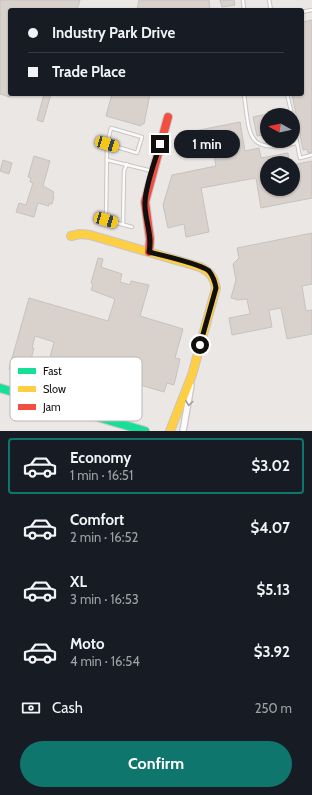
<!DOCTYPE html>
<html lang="en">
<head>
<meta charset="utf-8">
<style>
  :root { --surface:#171b24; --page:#20242c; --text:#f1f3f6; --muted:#9ea1a6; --line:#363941; --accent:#0f766e }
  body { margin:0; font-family:Cabin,sans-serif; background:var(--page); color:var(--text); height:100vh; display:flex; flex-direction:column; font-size:15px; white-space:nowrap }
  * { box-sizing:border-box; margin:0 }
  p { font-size:13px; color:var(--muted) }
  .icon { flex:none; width:22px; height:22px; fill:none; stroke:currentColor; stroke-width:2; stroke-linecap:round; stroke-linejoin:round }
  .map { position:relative; height:431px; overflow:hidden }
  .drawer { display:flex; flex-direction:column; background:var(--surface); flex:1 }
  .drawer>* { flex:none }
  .top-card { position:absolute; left:8px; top:8px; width:296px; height:88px; border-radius:4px; box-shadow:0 1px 3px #0004; display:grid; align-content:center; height:88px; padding:0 20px; background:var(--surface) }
  .needle { width:26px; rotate:278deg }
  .fabs { position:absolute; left:260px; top:108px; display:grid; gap:8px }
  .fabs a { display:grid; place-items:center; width:40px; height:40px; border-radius:50%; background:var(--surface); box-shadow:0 1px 3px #0004; font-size:20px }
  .end { position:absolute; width:18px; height:18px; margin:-9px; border:5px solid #11100f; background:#fff; box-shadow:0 0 0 2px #fff }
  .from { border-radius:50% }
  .bubble { position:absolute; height:28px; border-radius:14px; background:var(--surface); box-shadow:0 1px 3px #0004; font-size:13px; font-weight:800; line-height:28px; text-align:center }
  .car { position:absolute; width:12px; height:24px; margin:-12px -6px; border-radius:5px; box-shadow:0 0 3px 1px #0007; background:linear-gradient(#f5c518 24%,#345 0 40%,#f5c518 0 76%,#345 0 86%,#f5c518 0) }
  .top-card b { display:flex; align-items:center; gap:14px; height:38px; font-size:15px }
  .top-card b+b { border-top:1px solid var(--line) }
  .top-card i { width:10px; height:10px; background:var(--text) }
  ul { padding:7px 0 0; list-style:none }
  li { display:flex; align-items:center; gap:12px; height:56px; margin:0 8px 6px; padding:0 12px; border:2px solid transparent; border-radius:4px }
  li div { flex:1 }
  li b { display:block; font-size:15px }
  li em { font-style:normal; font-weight:800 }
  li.current { border-color:var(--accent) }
  li>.icon { width:36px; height:36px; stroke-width:1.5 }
  .pay { display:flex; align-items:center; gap:10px; height:44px; padding:0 20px; font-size:15px }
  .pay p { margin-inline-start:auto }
  .primary-button { display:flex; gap:8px; margin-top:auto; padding:8px 20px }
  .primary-button a { flex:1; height:46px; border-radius:24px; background:var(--accent); color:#fff; font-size:16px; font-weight:800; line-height:46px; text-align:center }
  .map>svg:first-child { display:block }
  .building { fill:#d9d1cb; stroke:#c5c3c1 }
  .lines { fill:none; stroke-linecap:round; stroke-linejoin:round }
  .lane-casing { stroke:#c8c5c4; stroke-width:4.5 }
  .street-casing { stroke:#c8c5c4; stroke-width:8 }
  .fast-casing { stroke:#c8c5c4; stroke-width:10 }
  .slow-casing { stroke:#c8c5c4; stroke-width:10 }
  .jam-casing { stroke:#c8c5c4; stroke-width:10 }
  .lane { stroke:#fcfbfb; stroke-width:2.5 }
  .street { stroke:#fcfbfb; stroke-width:5.5 }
  .fast { stroke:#16e098; stroke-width:8 }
  .slow { stroke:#ffcf43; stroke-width:8 }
  .jam { stroke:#f24e42; stroke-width:8 }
  .oneway { stroke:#9e9d9d }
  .route { stroke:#11100f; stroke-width:5 }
  .key { fill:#fff; stroke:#b8b7b7; stroke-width:1 }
  .key-label { font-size:11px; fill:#11100f }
</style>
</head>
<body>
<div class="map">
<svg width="312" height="431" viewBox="0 0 312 431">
  <rect width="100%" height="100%" fill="#eae7e5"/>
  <g class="building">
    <path d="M 0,0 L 80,0 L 77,10 L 10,10 L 10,97 L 0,94 Z"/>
    <path d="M 139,0 L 209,0 L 210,10 L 137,10 Z"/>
    <path d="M 220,0 L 234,0 L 235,5 L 222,7 Z"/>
    <path d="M 312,20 L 312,152 L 308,153 L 307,149 L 303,150 L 292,94 L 302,94 L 302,22 Z"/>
    <path d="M 44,94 L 51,94 L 43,122 L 37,120 Z"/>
    <path d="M 112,94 L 150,94 L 144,124 L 141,124 L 141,126 L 106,116 Z"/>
    <path d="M 267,114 L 267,134 L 257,136 L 253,117 Z"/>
    <path d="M 240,122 L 245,151 L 259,148 L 261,158 L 288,153 L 289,160 L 267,163 L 267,189 L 293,189 L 293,165 L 312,161 L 312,198 L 261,208 L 256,178 L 201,188 L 209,232 L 186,237 L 184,224 L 168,228 L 163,205 L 172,175 L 216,166 L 212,146 L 178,153 L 184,133 Z"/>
    <path d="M 34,156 L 50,161 L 43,186 L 54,192 L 53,196 L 54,197 L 52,204 L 49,203 L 49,206 L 38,203 L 34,217 L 16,212 L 19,203 L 26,205 L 33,183 L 30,182 L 31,178 L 28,177 Z"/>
    <path d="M 3,160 L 12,163 L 9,174 L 0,171 Z"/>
    <path d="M 312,233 L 312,284 L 302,286 L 306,311 L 312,310 L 312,334 L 287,339 L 281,308 L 269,310 L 272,327 L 232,335 L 229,318 L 250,314 L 247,299 L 238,300 L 231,298 L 236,280 L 233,264 L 239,258 L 237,248 Z"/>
    <path d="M 98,258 L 103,259 L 101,267 L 122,274 L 120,282 L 130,285 L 131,281 L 149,285 L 140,316 L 183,329 L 175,358 L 180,359 L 174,385 L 167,383 L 164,392 L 130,382 L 130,384 L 118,381 L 49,361 L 54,342 L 35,336 L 32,348 L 34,348 L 27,375 L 9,369 L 29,298 L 108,321 L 115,299 L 91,290 L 93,284 L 91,283 Z"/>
  </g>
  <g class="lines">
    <defs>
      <g id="lane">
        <path d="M 243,0 L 244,10"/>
        <path d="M 269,0 L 271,10"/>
        <path d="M 302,12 L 312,10"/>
        <path d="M 244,94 C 250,137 246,154 297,143"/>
        <path d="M 287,94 L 292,115"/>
        <path d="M 293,122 L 300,158 L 312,155"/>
        <path d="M 107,144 L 137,153 L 142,137 L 111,128 L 107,144 L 106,220 L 132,227"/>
        <path d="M 107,160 L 152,171"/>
        <path d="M 123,225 L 124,171 L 127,164"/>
      </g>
      <path id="street" d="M 183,431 L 191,385"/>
      <path id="fast" d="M 0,388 L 145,431"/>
      <path id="slow" d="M 71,236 L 80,234 L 90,235 L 200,267 C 210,272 214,277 216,288 L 192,375 L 170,431"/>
      <path id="jam" d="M 149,252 L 150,239 L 145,202 L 168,117"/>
    </defs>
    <use href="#lane" class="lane-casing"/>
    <use href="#street" class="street-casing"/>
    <use href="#fast" class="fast-casing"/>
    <use href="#slow" class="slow-casing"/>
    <use href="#jam" class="jam-casing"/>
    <use href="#lane" class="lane"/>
    <use href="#street" class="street"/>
    <use href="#fast" class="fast"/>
    <use href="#slow" class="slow"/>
    <use href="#jam" class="jam"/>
  </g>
  <defs><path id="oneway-chevron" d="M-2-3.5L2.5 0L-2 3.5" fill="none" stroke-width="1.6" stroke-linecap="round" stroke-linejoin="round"/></defs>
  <use class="oneway" href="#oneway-chevron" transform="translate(189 403) rotate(98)"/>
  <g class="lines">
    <path class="route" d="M 160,144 C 155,162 146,183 145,202 C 144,219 153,235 149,252 C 161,255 201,264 209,271 C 213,276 215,282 216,288 L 200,345"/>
  </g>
  <rect x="10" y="357" width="132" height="64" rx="6" class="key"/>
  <rect x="18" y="368" width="18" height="6" fill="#16e098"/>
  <rect x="18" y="386" width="18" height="6" fill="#ffcf43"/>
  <rect x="18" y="404" width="18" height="6" fill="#f24e42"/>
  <g class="key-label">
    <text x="43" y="375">Fast</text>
    <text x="43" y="393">Slow</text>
    <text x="43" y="411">Jam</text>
  </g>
</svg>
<div class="fabs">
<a><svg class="needle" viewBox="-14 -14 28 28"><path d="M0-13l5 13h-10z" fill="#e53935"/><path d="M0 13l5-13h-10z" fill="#9ea1a6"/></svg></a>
<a><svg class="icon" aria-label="layers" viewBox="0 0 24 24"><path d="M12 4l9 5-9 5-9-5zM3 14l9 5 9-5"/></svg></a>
</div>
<i class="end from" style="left:200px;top:345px"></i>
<i class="end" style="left:160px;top:144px"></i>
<div class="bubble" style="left:174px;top:130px;width:66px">1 min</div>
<i class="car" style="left:107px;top:144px;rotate:107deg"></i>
<i class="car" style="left:106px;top:220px;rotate:106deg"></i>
<div class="top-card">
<b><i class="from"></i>Industry Park Drive</b>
<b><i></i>Trade Place</b>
</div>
</div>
<section class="drawer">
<ul>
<li class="current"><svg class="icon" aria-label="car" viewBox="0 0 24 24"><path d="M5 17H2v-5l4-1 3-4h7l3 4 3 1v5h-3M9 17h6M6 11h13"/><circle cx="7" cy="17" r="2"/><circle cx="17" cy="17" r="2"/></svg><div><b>Economy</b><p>1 min · 16:51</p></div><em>$3.02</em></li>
<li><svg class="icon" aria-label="car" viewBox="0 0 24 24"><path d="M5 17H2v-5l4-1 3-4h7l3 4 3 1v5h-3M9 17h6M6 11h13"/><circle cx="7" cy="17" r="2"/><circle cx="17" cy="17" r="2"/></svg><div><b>Comfort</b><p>2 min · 16:52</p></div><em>$4.07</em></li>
<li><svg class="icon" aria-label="car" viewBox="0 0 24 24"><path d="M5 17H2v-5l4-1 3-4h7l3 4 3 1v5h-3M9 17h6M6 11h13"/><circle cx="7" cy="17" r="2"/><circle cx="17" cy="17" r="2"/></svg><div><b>XL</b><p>3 min · 16:53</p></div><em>$5.13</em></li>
<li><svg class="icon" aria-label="car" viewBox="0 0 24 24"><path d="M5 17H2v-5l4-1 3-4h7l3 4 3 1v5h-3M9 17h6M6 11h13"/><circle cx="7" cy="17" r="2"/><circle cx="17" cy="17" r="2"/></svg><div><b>Moto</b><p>4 min · 16:54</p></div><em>$3.92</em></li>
</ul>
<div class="pay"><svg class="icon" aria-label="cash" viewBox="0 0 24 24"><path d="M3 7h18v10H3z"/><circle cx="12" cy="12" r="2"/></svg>Cash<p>250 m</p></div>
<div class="primary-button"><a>Confirm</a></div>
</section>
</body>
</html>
